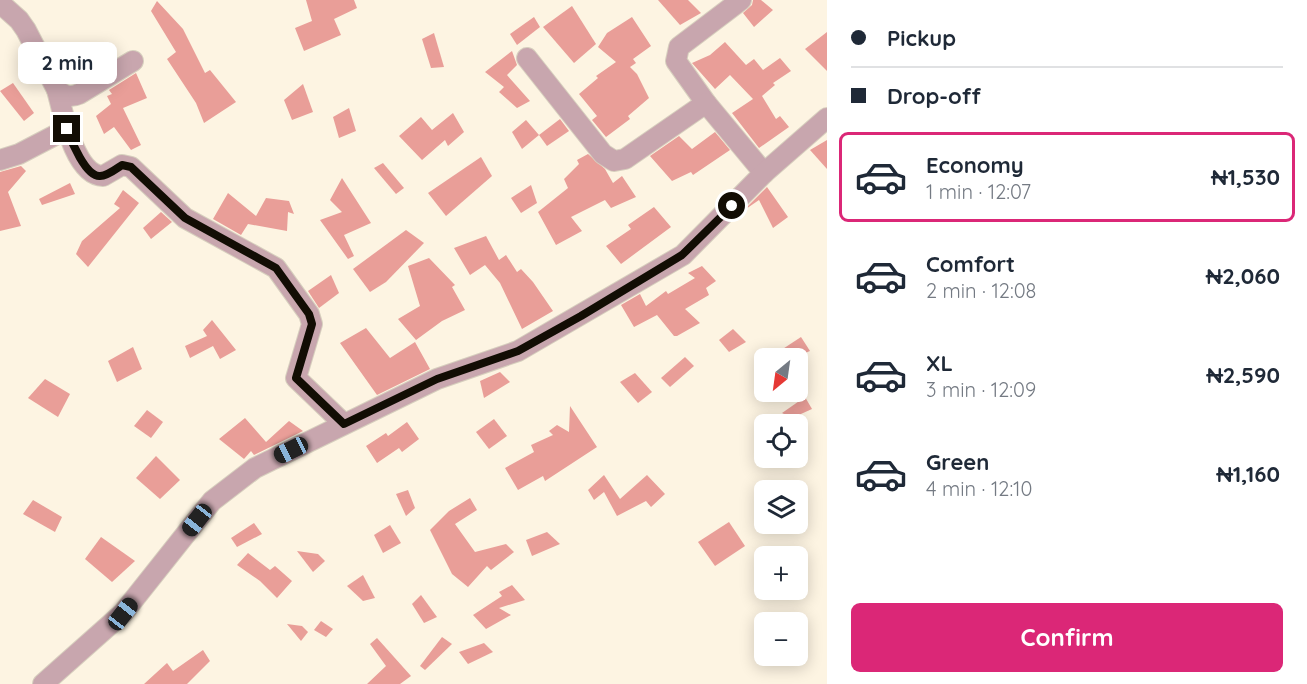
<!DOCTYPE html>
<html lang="en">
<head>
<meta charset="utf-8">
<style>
  :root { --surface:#fff; --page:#f2f2f3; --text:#1f2937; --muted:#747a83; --line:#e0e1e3; --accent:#db2777 }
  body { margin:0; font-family:Quicksand,sans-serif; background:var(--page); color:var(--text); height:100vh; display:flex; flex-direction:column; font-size:22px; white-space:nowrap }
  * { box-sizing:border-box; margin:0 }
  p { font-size:20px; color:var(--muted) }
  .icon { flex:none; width:33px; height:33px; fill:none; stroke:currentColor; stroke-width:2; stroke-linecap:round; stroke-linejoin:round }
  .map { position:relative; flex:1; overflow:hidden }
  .details { display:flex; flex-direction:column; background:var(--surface); width:480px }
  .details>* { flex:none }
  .guide { display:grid; align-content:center; height:132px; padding:0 24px; background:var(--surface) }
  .needle { width:39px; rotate:209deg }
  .controls { position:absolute; left:754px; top:348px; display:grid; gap:12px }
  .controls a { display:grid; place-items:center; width:54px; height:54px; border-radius:9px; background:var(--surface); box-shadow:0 3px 15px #0003; font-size:30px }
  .end { position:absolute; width:27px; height:27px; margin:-14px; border:8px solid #120d04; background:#fff; box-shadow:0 0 0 3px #fff }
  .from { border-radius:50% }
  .bubble { position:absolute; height:42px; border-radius:9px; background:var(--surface); box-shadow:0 3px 15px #0003; font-size:20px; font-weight:700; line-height:42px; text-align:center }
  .car { position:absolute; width:18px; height:36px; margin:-18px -9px; border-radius:8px; box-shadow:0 0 4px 2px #0007; background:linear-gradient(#222 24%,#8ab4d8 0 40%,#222 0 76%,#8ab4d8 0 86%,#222 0) }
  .guide b { display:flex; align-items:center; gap:21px; height:57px; font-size:22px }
  .guide b+b { border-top:2px solid var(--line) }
  .guide i { width:15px; height:15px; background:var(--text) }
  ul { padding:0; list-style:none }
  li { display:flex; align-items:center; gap:18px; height:90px; margin:0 12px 9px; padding:0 12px; border:3px solid transparent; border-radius:9px }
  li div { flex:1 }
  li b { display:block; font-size:22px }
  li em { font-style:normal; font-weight:700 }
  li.active { border-color:var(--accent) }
  li>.icon { width:54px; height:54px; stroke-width:1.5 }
  .cta { display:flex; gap:12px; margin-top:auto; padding:12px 24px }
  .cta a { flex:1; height:69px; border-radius:9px; background:var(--accent); color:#fff; font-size:24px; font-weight:700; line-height:69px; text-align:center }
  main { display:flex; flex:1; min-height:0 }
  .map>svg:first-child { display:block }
  .building { fill:#e99e98 }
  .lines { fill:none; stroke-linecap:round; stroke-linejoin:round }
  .minor-casing { stroke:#d7cfbe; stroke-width:22 }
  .minor { stroke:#c8a6ae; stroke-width:20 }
  .route { stroke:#120d04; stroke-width:8 }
</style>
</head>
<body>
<main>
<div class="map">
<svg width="827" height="684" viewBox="0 0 827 684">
  <rect width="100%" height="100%" fill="#fdf4e2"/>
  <g class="building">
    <path d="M 306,0 L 354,0 L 357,8 L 334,19 L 341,35 L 304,51 L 295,28 L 312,21 Z"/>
    <path d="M 658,0 L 688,0 L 701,13 L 680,25 Z"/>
    <path d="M 753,0 L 761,0 L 773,10 L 754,27 L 743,13 L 752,5 Z"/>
    <path d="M 157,1 L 183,29 L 205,73 L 210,70 L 236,102 L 204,123 L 196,103 L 167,59 L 176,52 L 151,11 Z"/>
    <path d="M 572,6 L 596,44 L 574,63 L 543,27 Z"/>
    <path d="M 534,17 L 540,27 L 517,45 L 510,34 Z"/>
    <path d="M 632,17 L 651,46 L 633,59 L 636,63 L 630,67 L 637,74 L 649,98 L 628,116 L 630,119 L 606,137 L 592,120 L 597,116 L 579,94 L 598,78 L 596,76 L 616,62 L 598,47 L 607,33 Z"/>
    <path d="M 827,32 L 827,71 L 805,49 Z"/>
    <path d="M 434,33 L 444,67 L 431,68 L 422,39 Z"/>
    <path d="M 725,42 L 746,65 L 754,59 L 763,70 L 780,58 L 791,71 L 773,83 L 775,85 L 762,96 L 776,119 L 780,116 L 789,127 L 759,148 L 732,113 L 753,99 L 730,75 L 715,89 L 692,63 L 710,55 Z"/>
    <path d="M 512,51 L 517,65 L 507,75 L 530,101 L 517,108 L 499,92 L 504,87 L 485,72 Z"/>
    <path d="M 136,73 L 147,98 L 123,108 L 141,145 L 131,150 L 114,127 L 104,134 L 96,116 L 111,104 L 107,96 L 112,94 L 109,90 Z"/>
    <path d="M 13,83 L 34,113 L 24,121 L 0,91 Z"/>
    <path d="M 303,84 L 313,112 L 292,120 L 284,100 Z"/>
    <path d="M 349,108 L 356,131 L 339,138 L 333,117 Z"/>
    <path d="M 453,113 L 464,132 L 448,146 L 445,140 L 422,160 L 399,136 L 421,117 L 432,130 Z"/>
    <path d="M 560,119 L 569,131 L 547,146 L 539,135 Z"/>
    <path d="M 526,120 L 539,135 L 522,149 L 512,132 Z"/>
    <path d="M 715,132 L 730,150 L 693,175 L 691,172 L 672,181 L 650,156 L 679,136 L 692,149 Z"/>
    <path d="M 827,140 L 827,169 L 810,150 Z"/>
    <path d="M 588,154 L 605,169 L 613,183 L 622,176 L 636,197 L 611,208 L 605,200 L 571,217 L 582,231 L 556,245 L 538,212 L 568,188 L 564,179 L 579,164 L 577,160 Z"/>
    <path d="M 481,157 L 492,176 L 446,216 L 428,193 Z"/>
    <path d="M 383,163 L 404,188 L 396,194 L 374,168 Z"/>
    <path d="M 21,166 L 26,171 L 8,192 L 21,226 L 0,231 L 0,172 Z"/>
    <path d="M 342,178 L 371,223 L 344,235 L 354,256 L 348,259 L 320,220 L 342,212 L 330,200 Z"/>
    <path d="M 70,183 L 75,194 L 42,205 L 39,199 Z"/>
    <path d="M 531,185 L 537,203 L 521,213 L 511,198 Z"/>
    <path d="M 767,187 L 788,217 L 773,228 L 759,200 L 743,211 Z"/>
    <path d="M 123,190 L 139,203 L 88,267 L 76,254 L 82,241 L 120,208 L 114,204 Z"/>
    <path d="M 228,193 L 256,216 L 266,198 L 289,201 L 294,214 L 288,212 L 287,231 L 248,224 L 241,235 L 213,219 Z"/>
    <path d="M 654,207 L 671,227 L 621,264 L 606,246 L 631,229 L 628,225 Z"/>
    <path d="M 161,212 L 172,222 L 151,239 L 143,228 Z"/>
    <path d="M 406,230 L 424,243 L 386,282 L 370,292 L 353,269 Z"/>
    <path d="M 486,236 L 499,260 L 506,255 L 517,272 L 521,269 L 533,282 L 553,311 L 522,329 L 500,283 L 485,265 L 470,275 L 454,248 Z"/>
    <path d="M 429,258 L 455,285 L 452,287 L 465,310 L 442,321 L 416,340 L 398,319 L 420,306 L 408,266 Z"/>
    <path d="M 702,266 L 716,281 L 706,288 L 709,295 L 685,309 L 700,323 L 677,336 L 674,336 L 657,315 L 634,327 L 621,305 L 640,294 L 646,306 L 666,291 L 668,294 L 695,278 L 688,273 Z"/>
    <path d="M 331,275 L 339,293 L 319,308 L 308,291 Z"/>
    <path d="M 212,320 L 236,350 L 220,359 L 213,346 L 190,358 L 185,346 L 207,336 L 203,330 Z"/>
    <path d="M 366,328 L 390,358 L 415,342 L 430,369 L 377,395 L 340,343 Z"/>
    <path d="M 733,329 L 746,342 L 729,352 L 719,340 Z"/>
    <path d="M 801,337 L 810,351 L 793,358 L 769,358 Z"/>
    <path d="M 133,347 L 142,369 L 117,382 L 108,361 Z"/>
    <path d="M 685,357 L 694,366 L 670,387 L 661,378 Z"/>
    <path d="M 500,372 L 510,382 L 484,398 L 480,381 Z"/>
    <path d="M 635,373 L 652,392 L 638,403 L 620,382 Z"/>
    <path d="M 45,379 L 70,394 L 58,417 L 28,398 Z"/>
    <path d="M 805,397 L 812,409 L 792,418 L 782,413 Z"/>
    <path d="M 570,406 L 597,447 L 545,481 L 543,476 L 518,490 L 505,468 L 534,452 L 531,445 L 553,435 L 549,431 L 557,425 L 569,432 Z"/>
    <path d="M 147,410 L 163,422 L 151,438 L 134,426 Z"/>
    <path d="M 245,418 L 266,442 L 289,421 L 303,431 L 254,455 L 251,451 L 244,459 L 219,439 Z"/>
    <path d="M 494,419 L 507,436 L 489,449 L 476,432 Z"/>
    <path d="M 407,422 L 419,439 L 402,452 L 399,448 L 377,463 L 366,446 L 386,433 L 388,436 Z"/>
    <path d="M 156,456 L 180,480 L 160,499 L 136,478 Z"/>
    <path d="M 604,475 L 620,499 L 647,475 L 665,494 L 651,507 L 646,501 L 617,516 L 604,492 L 594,500 L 588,490 Z"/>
    <path d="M 408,490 L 415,508 L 406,516 L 396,494 Z"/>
    <path d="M 470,498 L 477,510 L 455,524 L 475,552 L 506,544 L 514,552 L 491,570 L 487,566 L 468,587 L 452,574 L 430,530 L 449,511 Z"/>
    <path d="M 33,500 L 62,517 L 55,532 L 23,514 Z"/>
    <path d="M 729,522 L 745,546 L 715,566 L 698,542 Z"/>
    <path d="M 254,523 L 262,534 L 237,547 L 231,538 Z"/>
    <path d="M 390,525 L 401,543 L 383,553 L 374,535 Z"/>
    <path d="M 547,532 L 560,544 L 532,556 L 526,540 Z"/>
    <path d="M 101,537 L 135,561 L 112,582 L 85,559 Z"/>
    <path d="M 297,551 L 318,554 L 325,561 L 313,572 Z"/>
    <path d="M 248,553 L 270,570 L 275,566 L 292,581 L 277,598 L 260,581 L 237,565 Z"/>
    <path d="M 363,575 L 375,598 L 363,601 L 347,586 Z"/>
    <path d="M 512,585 L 525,600 L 499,608 L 511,615 L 486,629 L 473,615 L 502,596 L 499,592 Z"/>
    <path d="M 421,595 L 437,617 L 424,623 L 412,604 Z"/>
    <path d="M 321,621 L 333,629 L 326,637 L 314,630 Z"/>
    <path d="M 287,624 L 302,626 L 308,632 L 301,641 Z"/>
    <path d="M 442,637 L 452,644 L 425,670 L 420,666 Z"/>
    <path d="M 377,638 L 411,676 L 400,684 L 367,684 L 386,666 L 370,644 Z"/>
    <path d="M 484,643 L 493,652 L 468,664 L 459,652 Z"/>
    <path d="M 203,650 L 210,661 L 187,684 L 144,684 L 167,663 L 173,671 Z"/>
  </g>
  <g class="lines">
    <defs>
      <g id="minor">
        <path d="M 741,0 L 679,47 L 676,61 L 706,103 L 764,173"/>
        <path d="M 0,3 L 19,20 L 26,30 L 57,90 C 65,96 70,98 79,94 L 133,61"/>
        <path d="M 527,58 L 603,154 L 614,161 L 625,159 L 706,103"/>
        <path d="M 57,90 C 63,112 74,175 103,176 L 122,165 L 131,167 L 185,218 L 276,268 L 309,314 L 312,324 L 296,378 L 344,424"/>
        <path d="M 0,160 L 19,154 L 67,129"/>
        <path d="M 43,684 L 123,613 L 212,501 L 255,468 L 437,379 L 518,351 L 683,255 L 764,173 L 827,118"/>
      </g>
    </defs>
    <use href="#minor" class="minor-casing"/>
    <use href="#minor" class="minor"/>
  </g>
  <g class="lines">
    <path class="route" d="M 67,129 C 71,141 86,177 100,176 C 107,176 116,169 122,165 L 131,167 L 185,218 L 276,268 L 309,314 L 312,324 L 296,378 L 344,424 L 437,379 L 518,351 L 581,316 L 682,255 L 732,206"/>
  </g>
</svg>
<div class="controls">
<a><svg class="needle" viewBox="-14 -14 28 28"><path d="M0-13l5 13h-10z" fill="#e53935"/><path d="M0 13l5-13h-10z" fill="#747a83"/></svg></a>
<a><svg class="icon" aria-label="locate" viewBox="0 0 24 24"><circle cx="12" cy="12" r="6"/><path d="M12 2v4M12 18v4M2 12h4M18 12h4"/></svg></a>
<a><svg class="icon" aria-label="layers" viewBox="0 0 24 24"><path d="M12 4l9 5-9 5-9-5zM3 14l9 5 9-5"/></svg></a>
<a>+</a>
<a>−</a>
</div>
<i class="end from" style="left:732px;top:206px"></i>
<i class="end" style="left:67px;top:129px"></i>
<div class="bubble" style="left:18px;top:42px;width:99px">2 min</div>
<i class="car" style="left:291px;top:450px;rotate:244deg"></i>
<i class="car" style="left:197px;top:520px;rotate:218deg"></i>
<i class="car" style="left:123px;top:614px;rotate:38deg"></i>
</div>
<section class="details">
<div class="guide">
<b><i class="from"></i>Pickup</b>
<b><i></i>Drop-off</b>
</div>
<ul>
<li class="active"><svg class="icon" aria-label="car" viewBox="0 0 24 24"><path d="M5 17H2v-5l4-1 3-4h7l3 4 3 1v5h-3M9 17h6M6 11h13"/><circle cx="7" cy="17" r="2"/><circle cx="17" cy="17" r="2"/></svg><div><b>Economy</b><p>1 min · 12:07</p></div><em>₦1,530</em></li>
<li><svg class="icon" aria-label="car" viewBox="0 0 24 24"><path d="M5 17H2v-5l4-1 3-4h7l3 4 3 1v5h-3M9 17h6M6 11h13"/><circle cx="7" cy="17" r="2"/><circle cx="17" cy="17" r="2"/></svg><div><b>Comfort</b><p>2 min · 12:08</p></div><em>₦2,060</em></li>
<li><svg class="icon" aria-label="car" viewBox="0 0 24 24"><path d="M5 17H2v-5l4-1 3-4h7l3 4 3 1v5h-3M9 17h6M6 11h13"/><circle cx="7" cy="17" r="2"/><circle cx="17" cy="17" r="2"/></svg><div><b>XL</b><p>3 min · 12:09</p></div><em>₦2,590</em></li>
<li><svg class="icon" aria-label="car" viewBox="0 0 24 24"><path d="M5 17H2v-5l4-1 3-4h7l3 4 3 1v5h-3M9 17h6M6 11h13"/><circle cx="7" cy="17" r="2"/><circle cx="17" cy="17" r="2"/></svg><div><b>Green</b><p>4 min · 12:10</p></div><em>₦1,160</em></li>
</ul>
<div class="cta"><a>Confirm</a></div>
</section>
</main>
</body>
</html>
